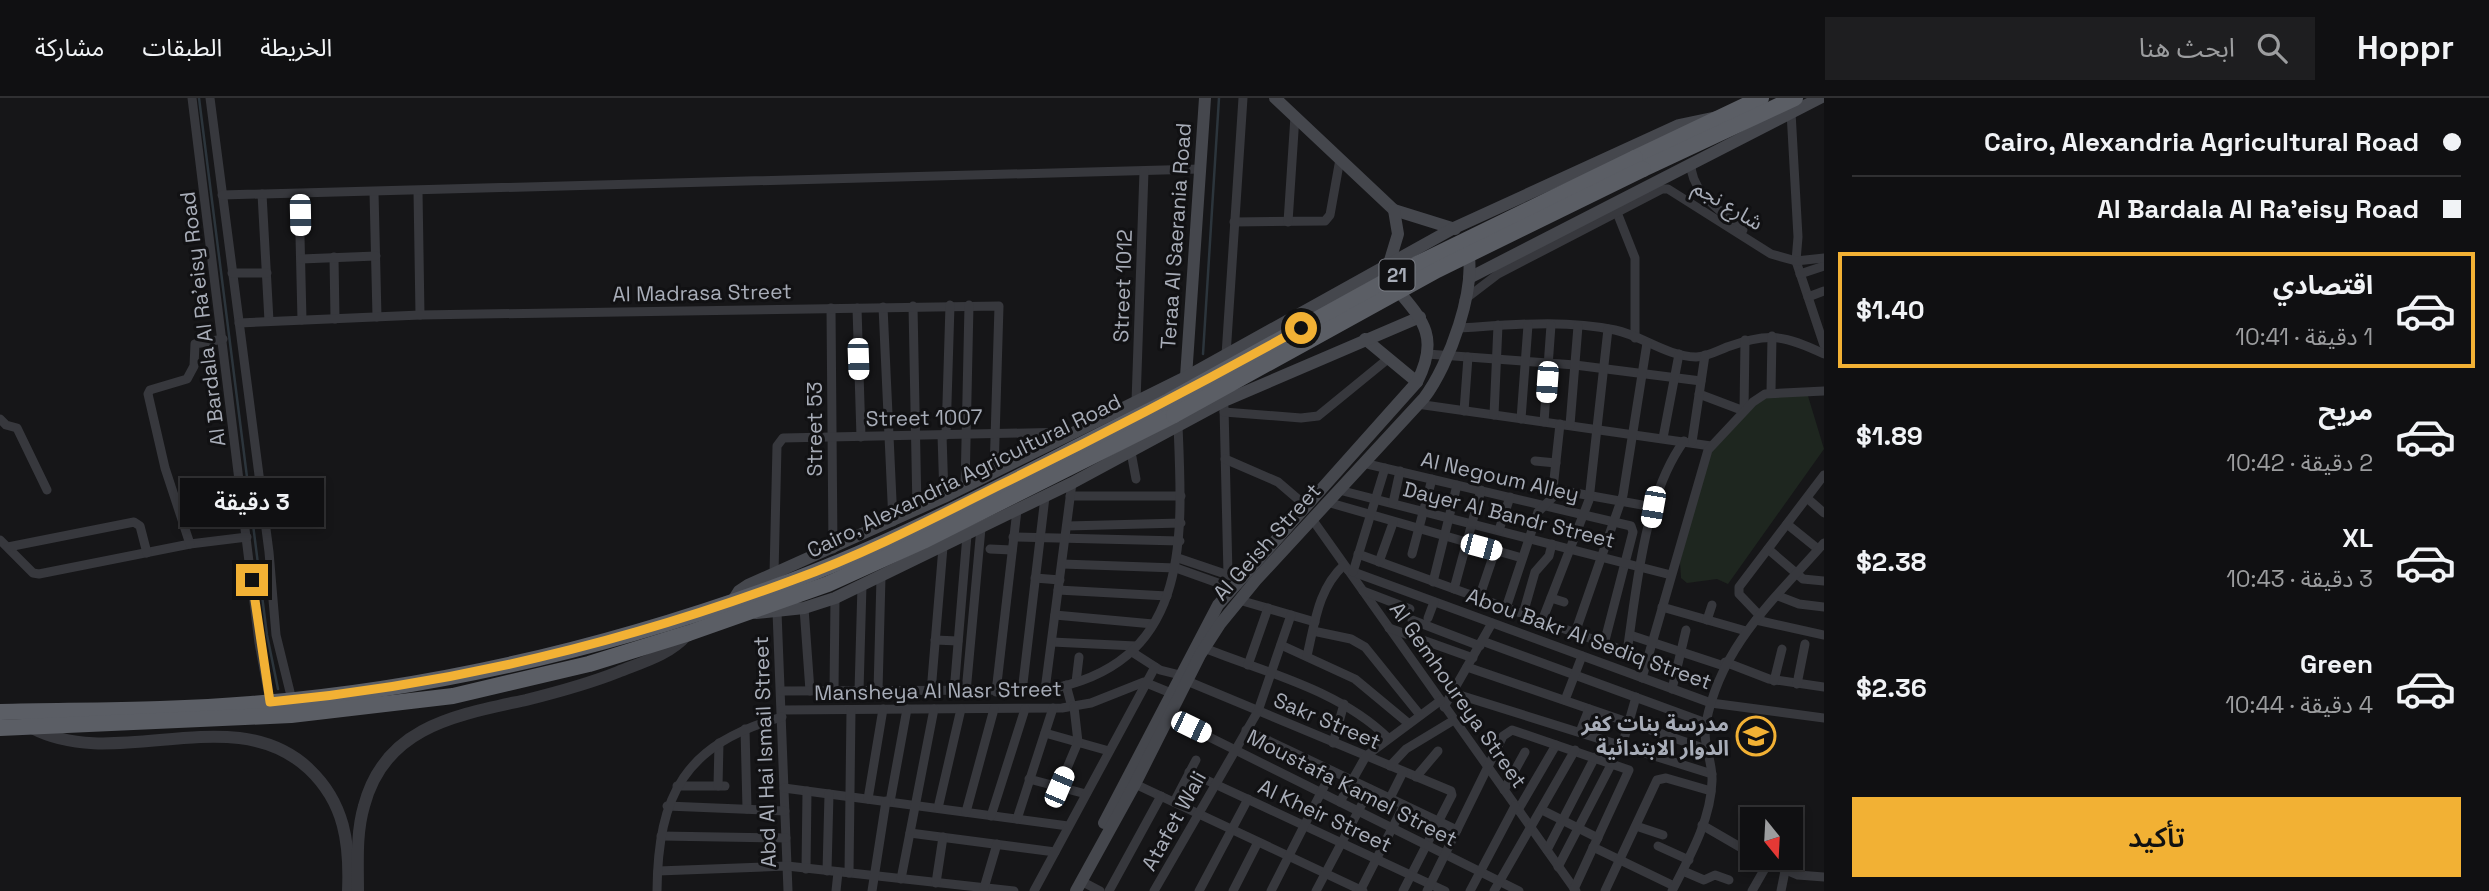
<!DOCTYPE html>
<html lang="ar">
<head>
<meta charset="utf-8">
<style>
  :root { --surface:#101012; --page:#1e1e20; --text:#f1f3f6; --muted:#9c9d9f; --line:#303032; --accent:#f2b134 }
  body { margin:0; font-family:"Space Grotesk","Noto Sans Arabic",sans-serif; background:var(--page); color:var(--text); direction:rtl; height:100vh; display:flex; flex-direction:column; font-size:26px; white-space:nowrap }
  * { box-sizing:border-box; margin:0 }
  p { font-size:23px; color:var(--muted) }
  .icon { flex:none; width:38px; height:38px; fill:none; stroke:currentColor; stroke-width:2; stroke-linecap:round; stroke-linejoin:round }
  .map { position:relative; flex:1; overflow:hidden; direction:ltr }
  .panel { display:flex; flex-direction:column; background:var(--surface); width:665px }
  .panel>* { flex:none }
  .banner { display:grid; align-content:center; height:154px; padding:0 28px; background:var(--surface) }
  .needle { width:46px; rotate:162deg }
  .controls { position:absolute; left:1740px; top:709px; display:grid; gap:14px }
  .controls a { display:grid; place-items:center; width:63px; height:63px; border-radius:0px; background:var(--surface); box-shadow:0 4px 10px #0003,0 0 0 2px var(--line); font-size:35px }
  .end { position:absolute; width:32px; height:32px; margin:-16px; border:9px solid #f2b134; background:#111; box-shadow:0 0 0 4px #111 }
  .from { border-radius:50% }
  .bubble { position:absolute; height:49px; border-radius:0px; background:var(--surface); box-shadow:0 4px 10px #0003,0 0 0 2px var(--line); font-size:23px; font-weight:600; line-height:49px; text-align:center; direction:rtl }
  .car { position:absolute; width:21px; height:42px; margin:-21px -10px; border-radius:9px; box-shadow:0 0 5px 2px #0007; background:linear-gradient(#fff 24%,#345 0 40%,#fff 0 76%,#345 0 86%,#fff 0) }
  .banner b { display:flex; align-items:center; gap:24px; height:66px; font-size:26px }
  .banner b+b { border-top:2px solid var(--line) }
  .banner i { width:18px; height:18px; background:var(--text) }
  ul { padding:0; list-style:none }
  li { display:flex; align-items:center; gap:21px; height:116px; margin:0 14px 10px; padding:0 14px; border:4px solid transparent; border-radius:0px }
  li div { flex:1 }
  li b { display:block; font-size:26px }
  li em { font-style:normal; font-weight:600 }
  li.active { border-color:var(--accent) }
  li>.icon { width:63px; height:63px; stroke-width:1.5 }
  .action { display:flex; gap:14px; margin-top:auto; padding:14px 28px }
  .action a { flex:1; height:80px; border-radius:0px; background:var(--accent); color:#111; font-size:28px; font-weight:600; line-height:80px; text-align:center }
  header { display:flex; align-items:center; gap:42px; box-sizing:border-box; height:98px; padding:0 35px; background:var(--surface); border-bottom:2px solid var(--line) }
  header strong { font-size:33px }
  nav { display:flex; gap:38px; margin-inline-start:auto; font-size:24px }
  .search { width:490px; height:63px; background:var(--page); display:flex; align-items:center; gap:18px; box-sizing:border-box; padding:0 24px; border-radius:0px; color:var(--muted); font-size:26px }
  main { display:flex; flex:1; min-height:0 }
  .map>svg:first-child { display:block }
  .green { fill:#1e261f }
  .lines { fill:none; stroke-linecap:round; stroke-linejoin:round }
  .stream { stroke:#2c353c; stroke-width:2.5 }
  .minor { stroke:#37383d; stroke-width:9 }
  .tertiary { stroke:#37383d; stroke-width:12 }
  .secondary { stroke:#45474d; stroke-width:12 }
  .trunk { stroke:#5b5e65; stroke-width:16 }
  .trunk-bridge { stroke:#5b5e65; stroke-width:16 }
  .route { stroke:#f2b134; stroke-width:9 }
  .labels { text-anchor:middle; stroke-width:6; stroke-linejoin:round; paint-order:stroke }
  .shield { fill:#111113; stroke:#7b7e86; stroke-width:2 }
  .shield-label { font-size:19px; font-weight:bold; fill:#a8adb8 }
  .street-label { font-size:21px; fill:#a8adb8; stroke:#111113 }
  .poi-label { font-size:21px; font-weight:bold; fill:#a8adb8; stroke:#111113; text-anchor:end }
</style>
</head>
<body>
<header>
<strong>Hoppr</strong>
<div class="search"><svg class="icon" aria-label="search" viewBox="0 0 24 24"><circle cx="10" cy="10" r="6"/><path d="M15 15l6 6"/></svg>ابحث هنا</div>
<nav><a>الخريطة</a><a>الطبقات</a><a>مشاركة</a></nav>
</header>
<main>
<section class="panel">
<div class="banner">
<b><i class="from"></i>Cairo, Alexandria Agricultural Road</b>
<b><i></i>Al Bardala Al Ra'eisy Road</b>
</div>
<ul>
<li class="active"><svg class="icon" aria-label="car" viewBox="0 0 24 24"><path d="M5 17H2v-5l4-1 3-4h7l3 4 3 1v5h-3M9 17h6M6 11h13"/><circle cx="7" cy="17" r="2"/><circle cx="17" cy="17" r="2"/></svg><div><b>اقتصادي</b><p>1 دقيقة · 10:41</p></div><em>$1.40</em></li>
<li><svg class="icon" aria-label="car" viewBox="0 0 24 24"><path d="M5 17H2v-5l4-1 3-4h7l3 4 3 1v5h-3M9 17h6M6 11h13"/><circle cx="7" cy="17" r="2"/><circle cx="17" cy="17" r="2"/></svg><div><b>مريح</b><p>2 دقيقة · 10:42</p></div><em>$1.89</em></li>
<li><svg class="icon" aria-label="car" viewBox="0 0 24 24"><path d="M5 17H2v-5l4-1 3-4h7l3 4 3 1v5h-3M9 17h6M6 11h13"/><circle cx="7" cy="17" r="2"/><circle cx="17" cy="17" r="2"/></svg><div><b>XL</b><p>3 دقيقة · 10:43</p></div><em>$2.38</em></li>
<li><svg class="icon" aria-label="car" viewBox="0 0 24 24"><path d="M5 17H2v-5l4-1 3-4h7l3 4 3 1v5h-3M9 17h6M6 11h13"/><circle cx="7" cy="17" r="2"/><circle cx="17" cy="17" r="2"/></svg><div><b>Green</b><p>4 دقيقة · 10:44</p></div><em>$2.36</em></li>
</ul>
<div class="action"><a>تأكيد</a></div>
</section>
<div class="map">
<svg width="1824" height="793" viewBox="0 0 1824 793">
  <rect width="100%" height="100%" fill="#161618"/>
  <path class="green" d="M 1766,296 L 1808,298 L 1824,351 L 1728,486 L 1717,481 L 1687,485 L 1681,480 L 1680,464 L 1710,353 Z"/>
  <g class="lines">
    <g class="stream">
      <path d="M 199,0 L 267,537 L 278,591"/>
      <path d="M 1203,256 L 1219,0"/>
    </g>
    <g class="minor">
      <path d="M 192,0 L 259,545 L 270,604"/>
      <path d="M 210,0 L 269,454 L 276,537 L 292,602"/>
      <path d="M 1791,14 L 1798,139 L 1796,163 L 1824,247"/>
      <path d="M 1691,65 C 1690,95 1723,114 1743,132"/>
      <path d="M 418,93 L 420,217"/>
      <path d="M 374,94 L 377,219"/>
      <path d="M 262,96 L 269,223"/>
      <path d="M 299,96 L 302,222"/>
      <path d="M 222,97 L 1200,71"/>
      <path d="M 1616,112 L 1635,160 L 1635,240"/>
      <path d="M 1234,124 L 1325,123 L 1330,117 L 1340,61"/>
      <path d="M 1288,124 L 1295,18"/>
      <path d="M 334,159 L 335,221"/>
      <path d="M 301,161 L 376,158"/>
      <path d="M 232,175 L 267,175"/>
      <path d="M 1800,176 L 1824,168"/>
      <path d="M 1808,199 L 1824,193"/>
      <path d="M 1464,202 L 1498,176 L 1662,91 L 1668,91 L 1771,156 L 1796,163 L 1824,160"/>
      <path d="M 913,208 L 917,412"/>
      <path d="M 883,209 L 893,424"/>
      <path d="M 831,210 L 833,451"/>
      <path d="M 857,210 L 861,339"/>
      <path d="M 239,225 L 420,217 L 999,208 L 994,374"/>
      <path d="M 1459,230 C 1509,227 1565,221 1615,232 C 1643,238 1666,258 1696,259 C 1706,259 1717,253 1727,249 C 1769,234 1784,237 1824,256"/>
      <path d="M 1427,256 L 1575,267 L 1701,283"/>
      <path d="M 1226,257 L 1243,0"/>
      <path d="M 1771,294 L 1772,238"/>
      <path d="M 1699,296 L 1744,313 L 1745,242"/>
      <path d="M 1136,304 L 1144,73"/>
      <path d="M 1417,306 L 1711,348"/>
      <path d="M 1224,309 L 1228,477"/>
      <path d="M 1464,313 L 1468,259"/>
      <path d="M 1224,314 L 1301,320 L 1318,318 L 1389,260"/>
      <path d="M 1494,317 L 1498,227"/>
      <path d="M 0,321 L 6,327 L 17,330 L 47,392"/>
      <path d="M 1521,321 L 1528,227"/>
      <path d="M 1544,324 L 1551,227"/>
      <path d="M 1570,327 L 1578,228"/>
      <path d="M 942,337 L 944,399"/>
      <path d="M 946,337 L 950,207"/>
      <path d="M 1663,340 L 1679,256"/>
      <path d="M 1692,344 L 1705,257"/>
      <path d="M 1131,354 L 1136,381"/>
      <path d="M 1225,361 L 1278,384 L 1306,408"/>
      <path d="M 1535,363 L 1556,365"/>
      <path d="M 1363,365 L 1631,428 L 1633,434 L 1604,546"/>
      <path d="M 965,389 L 969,207"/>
      <path d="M 1553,391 L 1653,409"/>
      <path d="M 1339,392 L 1671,477"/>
      <path d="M 1070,398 L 1181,398"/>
      <path d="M 1807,400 L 1824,415"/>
      <path d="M 1327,404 L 1522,460"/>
      <path d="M 1393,405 L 1400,373"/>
      <path d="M 1312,421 L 1576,793"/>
      <path d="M 1787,426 L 1818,451"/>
      <path d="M 1067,428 L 1181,425"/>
      <path d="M 1499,432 L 1510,399"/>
      <path d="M 1013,439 L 1180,443"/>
      <path d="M 0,442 L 33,475 L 39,476 L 190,446 L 247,439"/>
      <path d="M 190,446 L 165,370 L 148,296 L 150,292 L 187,281 L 194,268 L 195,246 L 223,241"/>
      <path d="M 8,449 L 134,424 L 140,428 L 147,455"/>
      <path d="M 990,451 L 1012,452"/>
      <path d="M 1768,451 L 1803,481 L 1824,483"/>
      <path d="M 1358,456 L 1647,561"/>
      <path d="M 1412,456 L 1432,381"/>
      <path d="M 1178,460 L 1231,478"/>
      <path d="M 1379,464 L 1393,425"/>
      <path d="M 1062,466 L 1176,470 L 1232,490"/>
      <path d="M 1348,472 L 1711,605 L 1824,620"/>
      <path d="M 1353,474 L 1385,370"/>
      <path d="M 774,476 L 777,348 L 783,340 L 1071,334"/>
      <path d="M 1035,480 L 1060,482"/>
      <path d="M 1433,484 L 1457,387"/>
      <path d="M 1454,491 L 1481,392"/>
      <path d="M 1058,492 L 1167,498"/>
      <path d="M 1363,493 L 1410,511"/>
      <path d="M 1778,498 L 1799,506 L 1824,509"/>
      <path d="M 1479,500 L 1495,453"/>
      <path d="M 1551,500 L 1564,504"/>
      <path d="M 1239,502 L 1315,524"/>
      <path d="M 1662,509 L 1746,533"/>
      <path d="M 804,510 L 810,593"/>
      <path d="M 1506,510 L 1538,414 L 1552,400 L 1560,326"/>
      <path d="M 777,514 L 788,793"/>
      <path d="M 1523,516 L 1535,474 L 1549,458 L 1552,446"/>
      <path d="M 1055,517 L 1153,526"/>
      <path d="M 1760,518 L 1739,496 L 1739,489 L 1824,377"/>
      <path d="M 1428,520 L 1434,504"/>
      <path d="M 1412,522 L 1480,548"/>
      <path d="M 1707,522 L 1712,507"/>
      <path d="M 1756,522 L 1824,537"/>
      <path d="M 1542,523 L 1589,402 L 1608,231"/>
      <path d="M 1389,530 L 1473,560"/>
      <path d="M 1313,533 L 1351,541 L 1365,549 L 1420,617"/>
      <path d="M 1575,535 L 1623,397 L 1647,245"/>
      <path d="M 1630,537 L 1724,568"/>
      <path d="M 935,542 L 958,543"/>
      <path d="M 1482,543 L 1706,625"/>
      <path d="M 1052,544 L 1136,548"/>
      <path d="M 1281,547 L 1355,581 L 1408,625"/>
      <path d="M 1204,550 C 1267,575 1339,592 1388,640"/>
      <path d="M 1132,554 L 1160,572 L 1180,577"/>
      <path d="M 1627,554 C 1637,488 1644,398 1684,343"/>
      <path d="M 1307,558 C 1315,524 1318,491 1344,467"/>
      <path d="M 1725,564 L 1769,581 L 1824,589"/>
      <path d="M 1248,567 L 1268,510"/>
      <path d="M 1467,569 L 1706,651"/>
      <path d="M 1642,580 L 1708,352 L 1753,304 L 1765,296 L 1824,293"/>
      <path d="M 1187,583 L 1451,693 L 1452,697 L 1403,793"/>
      <path d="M 1774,583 L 1782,551"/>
      <path d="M 1076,584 L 1079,559"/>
      <path d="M 1797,586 L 1805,546"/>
      <path d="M 1066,587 L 1072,609"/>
      <path d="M 1672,591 L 1686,532"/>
      <path d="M 1045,592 L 1072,385"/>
      <path d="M 781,593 L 1045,592 C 1191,567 1183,443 1178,328"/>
      <path d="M 834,593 L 835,500"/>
      <path d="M 859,593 L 862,487"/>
      <path d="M 878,593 L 881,479"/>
      <path d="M 931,594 L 943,449"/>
      <path d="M 954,594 L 967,437"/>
      <path d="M 966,594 L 981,430"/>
      <path d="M 996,594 L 1017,412"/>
      <path d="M 1022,594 L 1045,399"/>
      <path d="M 1453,595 L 1712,676"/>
      <path d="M 1565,602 L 1582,558"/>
      <path d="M 1444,609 L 1492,525"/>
      <path d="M 782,612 L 1062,610 L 1091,605 L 1144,584 L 1171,595"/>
      <path d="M 1169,619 L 1519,793"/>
      <path d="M 745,631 L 747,711"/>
      <path d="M 1246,632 L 1457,732"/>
      <path d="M 1580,634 L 1589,611"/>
      <path d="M 1045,635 L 1109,653"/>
      <path d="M 1333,645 L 1344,606"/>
      <path d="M 1622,648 L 1636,599"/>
      <path d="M 1390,668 L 1406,651 L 1454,622"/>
      <path d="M 1189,674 L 1445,793"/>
      <path d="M 1416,679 L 1438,653"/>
      <path d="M 1029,681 L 1086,696"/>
      <path d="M 1135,686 L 1363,793"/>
      <path d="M 677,688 L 725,688"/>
      <path d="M 718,688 L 719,645"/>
      <path d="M 1059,689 L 1078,644 L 1074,609"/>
      <path d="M 784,690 L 1068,728"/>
      <path d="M 1504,692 L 1525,654"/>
      <path d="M 1390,700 L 1403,674"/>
      <path d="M 868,701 L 883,611"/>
      <path d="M 890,704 L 907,611"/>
      <path d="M 1174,704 L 1196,662"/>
      <path d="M 1340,704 L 1366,658 L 1440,603"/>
      <path d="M 667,708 L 785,713"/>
      <path d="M 938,710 L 961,611"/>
      <path d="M 1518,712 L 1556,647"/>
      <path d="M 1542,712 L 1598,740"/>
      <path d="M 966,714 L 994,611"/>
      <path d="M 991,718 L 1025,611"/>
      <path d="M 1017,721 L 1053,610"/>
      <path d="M 1702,727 L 1752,756"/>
      <path d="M 1636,728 L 1663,737"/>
      <path d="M 910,735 L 1055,754"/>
      <path d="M 661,738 L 786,740"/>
      <path d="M 1658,748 L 1689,762"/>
      <path d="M 1593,749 L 1674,788"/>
      <path d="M 1547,752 L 1595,659"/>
      <path d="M 1758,760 L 1798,777 L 1824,779"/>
      <path d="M 1558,769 L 1612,665"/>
      <path d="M 806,771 L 807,693"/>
      <path d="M 658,773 L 787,768 L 1014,793"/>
      <path d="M 827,773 L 829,696"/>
      <path d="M 1683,773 L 1704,782 L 1715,777 L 1729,782"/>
      <path d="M 849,775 L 851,612"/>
      <path d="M 901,781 L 934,611"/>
      <path d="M 1081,783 L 1100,793"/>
      <path d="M 936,785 L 943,739"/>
      <path d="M 984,790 L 997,746"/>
      <path d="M 657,793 C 658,696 685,646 782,619"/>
      <path d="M 836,793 L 838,774"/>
      <path d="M 872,793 L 886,703"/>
      <path d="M 1034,793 L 1155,569"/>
      <path d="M 1109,793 L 1161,698"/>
      <path d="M 1154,793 L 1258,613 L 1291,517"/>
      <path d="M 1199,793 L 1248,701"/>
      <path d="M 1233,793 L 1258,744"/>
      <path d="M 1271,793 L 1332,673"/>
      <path d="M 1316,793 L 1370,691"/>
      <path d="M 1360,793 L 1404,707"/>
      <path d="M 1427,793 L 1503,638 L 1512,632 L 1629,672 L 1574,791"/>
      <path d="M 1470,793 L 1515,708"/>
      <path d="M 1494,793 L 1575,652"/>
      <path d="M 1605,793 L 1657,682 L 1666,680 L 1711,693"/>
      <path d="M 1672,793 C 1689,760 1711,722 1712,683 C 1713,663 1702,646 1706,625 C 1721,547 1774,502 1824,445"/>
      <path d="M 1752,793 L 1768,765"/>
      <path d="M 1781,793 L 1785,773"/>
    </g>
    <g class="tertiary">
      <path d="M 32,630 C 117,675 234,600 309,671 C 345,705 350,746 348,793"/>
      <path d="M 358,793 C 358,765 356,735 364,708 C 385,628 457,617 526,602 C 558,594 588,586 618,574 C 643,564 669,557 687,537"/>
    </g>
    <g class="secondary">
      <path d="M 1275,0 L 1394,112 L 1455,131"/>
      <path d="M 1388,169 L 1398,136 L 1394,112"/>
      <path d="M 1469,180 L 1820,0"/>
      <path d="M 1365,241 L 1417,284"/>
      <path d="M 1186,279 L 1205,0"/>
      <path d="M 732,504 L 739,493 L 748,487 L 944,399 L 1186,279 L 1454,130 L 1679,27 L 1717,19"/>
      <path d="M 756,515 L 804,510 L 835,500 L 1072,385 L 1224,303 L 1420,219"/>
      <path d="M 1104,725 L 1218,507 L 1417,284 C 1440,239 1423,222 1395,189"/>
      <path d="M 1076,793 L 1135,686 L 1200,557 L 1220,526 L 1256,482 L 1424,300 C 1449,267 1478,189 1467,149"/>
    </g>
    <g class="trunk">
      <path d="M 1635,60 L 1761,0"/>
      <path d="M 1643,71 L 1795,0"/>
      <path d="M 0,614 C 84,612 168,613 251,606 C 438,591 619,547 794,482 C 922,434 1042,365 1165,305"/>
      <path d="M 0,630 L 291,617 L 453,598 L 589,566 L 689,535 L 828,486 L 923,443 L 1174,317"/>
    </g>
    <g class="trunk-bridge">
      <path d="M 1165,305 L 1417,166 L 1635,60"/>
      <path d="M 1174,317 L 1437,172 L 1643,71"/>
    </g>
  </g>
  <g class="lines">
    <path class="route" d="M 252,482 L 270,604 C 450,587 624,545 793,482 C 865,456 932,421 1000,387 C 1102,337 1202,285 1301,230"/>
  </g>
  <defs>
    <symbol id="school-ring" viewBox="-11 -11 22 22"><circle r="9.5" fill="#111113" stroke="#f2b134" stroke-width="1.5"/><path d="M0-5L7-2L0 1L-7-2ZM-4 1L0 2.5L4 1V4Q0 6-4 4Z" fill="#f2b134"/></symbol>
  </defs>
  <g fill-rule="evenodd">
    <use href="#school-ring" x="1734" y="616" width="44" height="44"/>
  </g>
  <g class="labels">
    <rect class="shield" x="1379.5" y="161.5" width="35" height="31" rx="5"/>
    <g class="shield-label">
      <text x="1397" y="184">21</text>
    </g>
    <g class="street-label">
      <text transform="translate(1728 107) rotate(31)" y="7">شارع نجم</text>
      <text transform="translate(1176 138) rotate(-86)" y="7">Teraa Al Saerania Road</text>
      <text transform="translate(1123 188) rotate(-88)" y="7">Street 1012</text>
      <text transform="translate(702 195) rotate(-1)" y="7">Al Madrasa Street</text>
      <text transform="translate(203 221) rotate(-97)" y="7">Al Bardala Al Ra'eisy Road</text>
      <text transform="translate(924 320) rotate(-1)" y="7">Street 1007</text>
      <text transform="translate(815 331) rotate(-90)" y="7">Street 53</text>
      <text transform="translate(964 378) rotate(-26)" y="7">Cairo, Alexandria Agricultural Road</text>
      <text transform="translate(1500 379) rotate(13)" y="7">Al Negoum Alley</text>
      <text transform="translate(1509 417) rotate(14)" y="7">Dayer Al Bandr Street</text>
      <text transform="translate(1267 444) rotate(-48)" y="7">Al Geish Street</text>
      <text transform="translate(1589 541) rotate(20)" y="7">Abou Bakr Al Sediq Street</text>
      <text transform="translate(938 593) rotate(-1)" y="7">Mansheya Al Nasr Street</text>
      <text transform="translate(1458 597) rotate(55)" y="7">Al Gemhoureya Street</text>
      <text transform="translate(1327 623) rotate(23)" y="7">Sakr Street</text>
      <text transform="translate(765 654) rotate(-92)" y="7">Abd Al Hai Ismail Street</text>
      <text transform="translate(1352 690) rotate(27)" y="7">Moustafa Kamel Street</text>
      <text transform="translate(1325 718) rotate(25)" y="7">Al Kheir Street</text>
      <text transform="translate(1174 723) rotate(-61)" y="7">Atafet Wali</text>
    </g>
    <g class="poi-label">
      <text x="1729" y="633">مدرسة بنات كفر<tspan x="1729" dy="24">الدوار الابتدائية</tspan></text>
    </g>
  </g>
</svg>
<div class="controls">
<a><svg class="needle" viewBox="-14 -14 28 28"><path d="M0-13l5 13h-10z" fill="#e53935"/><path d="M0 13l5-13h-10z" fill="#9c9d9f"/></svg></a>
</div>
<i class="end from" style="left:1301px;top:230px"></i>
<i class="end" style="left:252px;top:482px"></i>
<div class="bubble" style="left:180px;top:380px;width:144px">3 دقيقة</div>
<i class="car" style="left:300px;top:117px;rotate:179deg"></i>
<i class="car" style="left:858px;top:261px;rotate:178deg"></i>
<i class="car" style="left:1547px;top:284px;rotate:184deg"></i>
<i class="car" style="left:1653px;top:409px;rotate:190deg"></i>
<i class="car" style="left:1481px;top:449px;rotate:105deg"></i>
<i class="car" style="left:1191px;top:629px;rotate:116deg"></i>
<i class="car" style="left:1059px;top:689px;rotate:23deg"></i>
</div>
</main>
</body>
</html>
